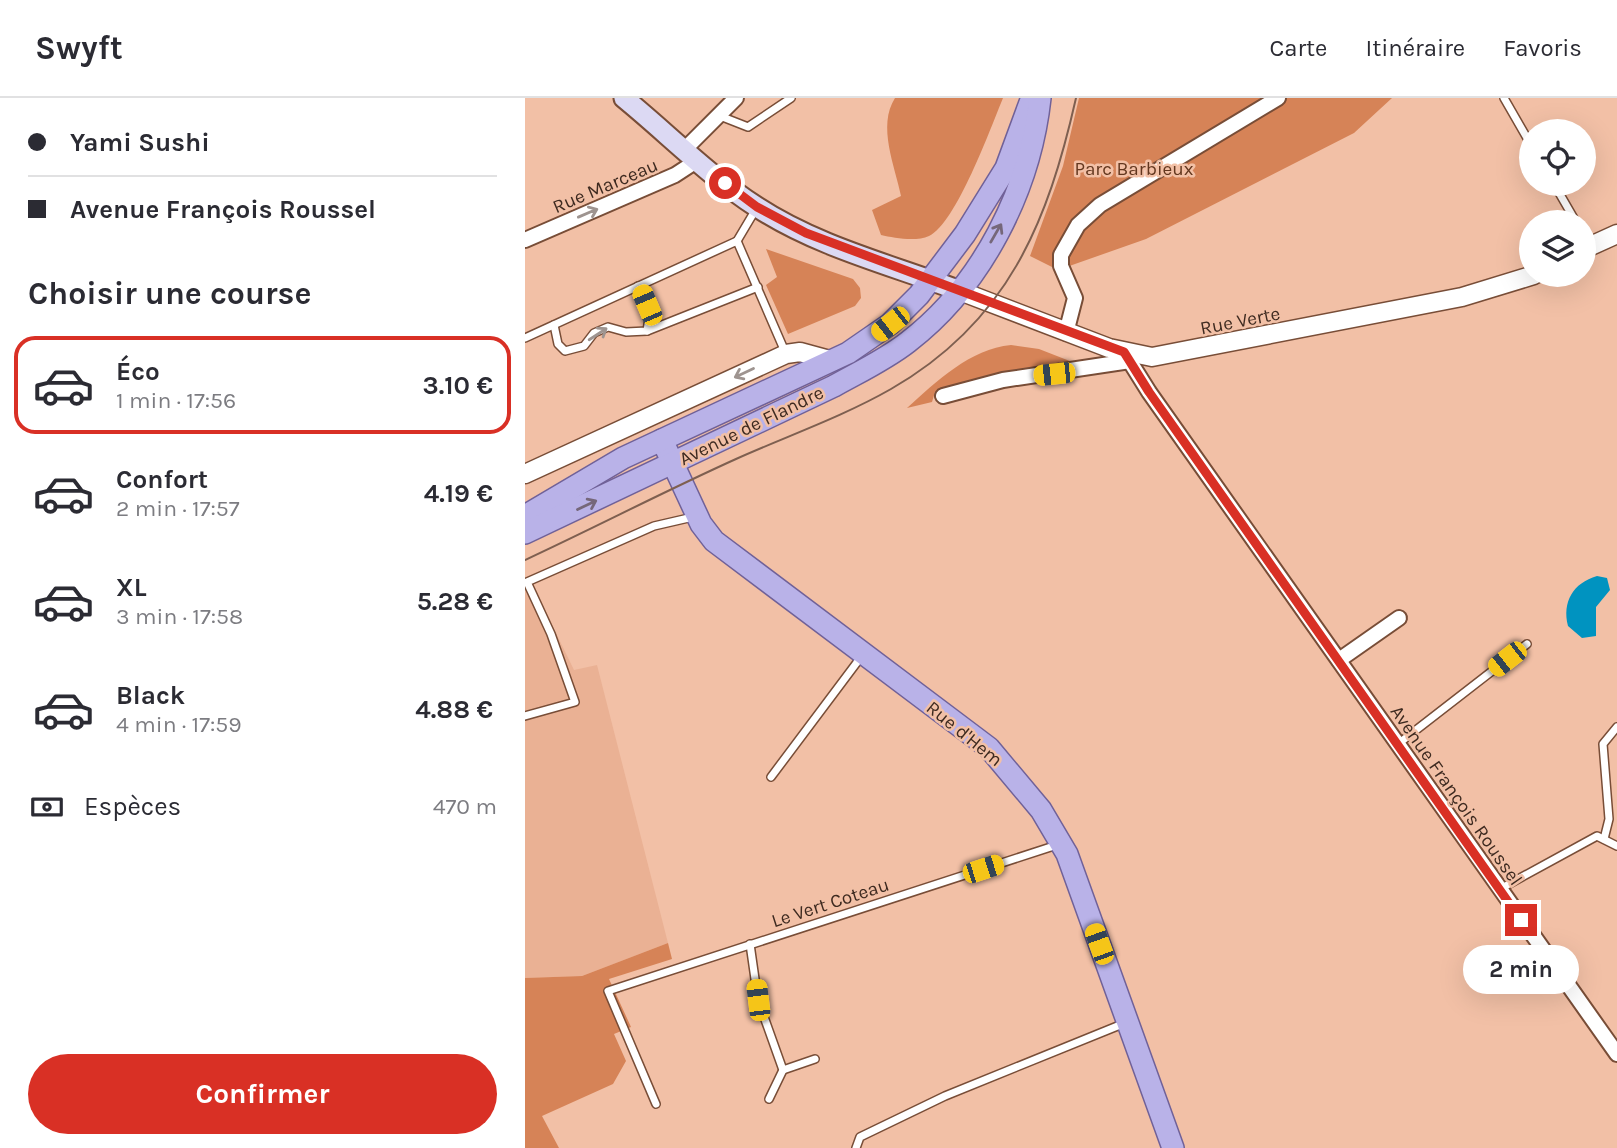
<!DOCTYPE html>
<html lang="fr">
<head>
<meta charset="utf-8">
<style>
  :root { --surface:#fff; --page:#f2f2f3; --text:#2b2b33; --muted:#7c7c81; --line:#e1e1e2; --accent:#d93025 }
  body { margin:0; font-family:Karla,sans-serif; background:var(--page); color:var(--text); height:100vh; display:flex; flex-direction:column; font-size:26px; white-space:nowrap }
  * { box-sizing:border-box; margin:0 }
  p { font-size:23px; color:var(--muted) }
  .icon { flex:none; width:38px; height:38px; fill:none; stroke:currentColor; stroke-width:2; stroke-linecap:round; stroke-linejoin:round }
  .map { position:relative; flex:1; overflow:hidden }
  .details { display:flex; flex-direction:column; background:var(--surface); width:525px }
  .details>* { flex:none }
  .guide { display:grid; align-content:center; height:154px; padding:0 28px; background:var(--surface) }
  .fabs { position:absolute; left:994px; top:21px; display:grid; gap:14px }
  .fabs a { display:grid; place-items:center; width:77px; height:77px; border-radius:50%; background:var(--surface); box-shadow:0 7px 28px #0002; font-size:35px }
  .end { position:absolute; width:32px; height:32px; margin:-16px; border:9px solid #d93025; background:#fff; box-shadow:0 0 0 4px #fff }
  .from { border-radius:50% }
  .bubble { position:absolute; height:49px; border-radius:24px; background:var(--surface); box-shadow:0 7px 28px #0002; font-size:23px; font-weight:700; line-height:49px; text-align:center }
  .car { position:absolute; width:21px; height:42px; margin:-21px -10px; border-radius:9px; box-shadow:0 0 5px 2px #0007; background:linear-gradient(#f5c518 24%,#345 0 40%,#f5c518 0 76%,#345 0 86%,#f5c518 0) }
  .guide b { display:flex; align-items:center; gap:24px; height:66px; font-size:26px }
  .guide b+b { border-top:2px solid var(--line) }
  .guide i { width:18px; height:18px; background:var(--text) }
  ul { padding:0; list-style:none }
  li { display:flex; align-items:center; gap:21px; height:98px; margin:0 14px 10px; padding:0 14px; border:4px solid transparent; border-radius:21px }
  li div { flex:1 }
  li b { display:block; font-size:26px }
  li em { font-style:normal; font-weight:700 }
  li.active { border-color:var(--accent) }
  li>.icon { width:63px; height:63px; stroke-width:1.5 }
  h2 { padding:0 28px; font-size:32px; line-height:84px }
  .pay { display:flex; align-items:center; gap:18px; height:77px; padding:0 28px; font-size:26px }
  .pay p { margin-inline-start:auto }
  .action { display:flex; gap:14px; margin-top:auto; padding:14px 28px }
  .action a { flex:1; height:80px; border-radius:42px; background:var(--accent); color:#fff; font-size:28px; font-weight:700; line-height:80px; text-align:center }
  header { display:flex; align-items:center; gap:42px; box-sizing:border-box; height:98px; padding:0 35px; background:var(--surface); border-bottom:2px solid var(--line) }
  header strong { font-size:33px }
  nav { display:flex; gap:38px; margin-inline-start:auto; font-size:24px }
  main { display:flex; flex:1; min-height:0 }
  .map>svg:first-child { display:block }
  .built { fill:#eab194 }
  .green { fill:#d68357 }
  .water { fill:#0093c0 }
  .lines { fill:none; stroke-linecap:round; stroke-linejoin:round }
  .service-casing { stroke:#784d37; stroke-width:10 }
  .minor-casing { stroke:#784d37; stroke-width:18 }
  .tertiary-casing { stroke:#784d37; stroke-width:21 }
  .secondary-casing { stroke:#784d37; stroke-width:23 }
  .primary-casing { stroke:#706198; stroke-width:24 }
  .service { stroke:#fff; stroke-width:7 }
  .minor { stroke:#fff; stroke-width:14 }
  .tertiary { stroke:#fff; stroke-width:18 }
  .secondary { stroke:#dcd9f3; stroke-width:19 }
  .primary { stroke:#b9b2e8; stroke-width:21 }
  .tram { stroke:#7e5f50; stroke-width:2 }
  .oneway { stroke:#9e9490 }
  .oneway2 { stroke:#75677a }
  .route { stroke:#d93025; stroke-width:9 }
  .labels { text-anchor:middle; stroke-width:5; stroke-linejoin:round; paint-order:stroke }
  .park-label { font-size:19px; fill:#63371f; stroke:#f2c0a6 }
  .street-label { font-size:19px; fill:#3e2a20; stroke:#f2c0a6 }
</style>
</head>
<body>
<header>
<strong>Swyft</strong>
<nav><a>Carte</a><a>Itinéraire</a><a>Favoris</a></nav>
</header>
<main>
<section class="details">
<div class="guide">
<b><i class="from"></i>Yami Sushi</b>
<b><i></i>Avenue François Roussel</b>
</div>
<h2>Choisir une course</h2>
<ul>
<li class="active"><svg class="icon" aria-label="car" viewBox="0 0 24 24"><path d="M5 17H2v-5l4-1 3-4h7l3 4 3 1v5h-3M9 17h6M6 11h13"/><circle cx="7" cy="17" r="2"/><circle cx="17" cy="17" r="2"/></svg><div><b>Éco</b><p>1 min · 17:56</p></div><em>3.10 €</em></li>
<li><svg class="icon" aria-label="car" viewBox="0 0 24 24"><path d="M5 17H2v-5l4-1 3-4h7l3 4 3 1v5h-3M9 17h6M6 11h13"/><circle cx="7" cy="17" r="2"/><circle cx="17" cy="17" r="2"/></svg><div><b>Confort</b><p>2 min · 17:57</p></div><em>4.19 €</em></li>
<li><svg class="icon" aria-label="car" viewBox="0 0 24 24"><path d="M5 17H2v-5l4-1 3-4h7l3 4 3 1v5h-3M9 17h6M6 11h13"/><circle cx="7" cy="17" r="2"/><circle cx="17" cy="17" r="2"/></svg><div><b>XL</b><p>3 min · 17:58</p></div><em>5.28 €</em></li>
<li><svg class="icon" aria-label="car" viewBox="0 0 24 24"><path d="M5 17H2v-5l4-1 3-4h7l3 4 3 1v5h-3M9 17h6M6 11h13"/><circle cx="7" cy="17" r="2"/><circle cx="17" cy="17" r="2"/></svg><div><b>Black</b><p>4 min · 17:59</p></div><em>4.88 €</em></li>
</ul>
<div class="pay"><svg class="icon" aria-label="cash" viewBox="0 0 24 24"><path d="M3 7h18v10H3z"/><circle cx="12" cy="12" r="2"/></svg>Espèces<p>470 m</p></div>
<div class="action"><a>Confirmer</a></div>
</section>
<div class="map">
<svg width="1092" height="1050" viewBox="0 0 1092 1050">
  <rect width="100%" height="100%" fill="#f2c0a6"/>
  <path class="built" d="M 7,486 L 49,572 L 72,567 L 143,845 L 57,878 L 0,880 L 0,489 Z"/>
  <g class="green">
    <path d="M 370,0 L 478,0 C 466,29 431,126 404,138 C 391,144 369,140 356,137 L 347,112 L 376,98 C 370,68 352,28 370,0 Z"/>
    <path d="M 554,0 L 867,0 L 829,35 L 621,141 L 533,172 L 505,158 L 538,68 Z"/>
    <path d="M 241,151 L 328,181 L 335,190 L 336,200 L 330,208 L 263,236 L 241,187 L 252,179 Z"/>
    <path d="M 486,247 L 514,251 L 555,267 L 465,279 L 410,294 L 407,304 L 382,310 C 412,283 445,251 486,247 Z"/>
    <path d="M 143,845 L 147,861 L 84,881 L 106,929 L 89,936 L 101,963 L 88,986 L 17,1018 L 34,1050 L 0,1050 L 0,880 L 57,878 Z"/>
  </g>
  <path class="water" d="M 1072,478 L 1082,480 L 1085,492 L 1071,509 L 1071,538 L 1057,540 L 1043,528 C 1037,504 1048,485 1072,478 Z"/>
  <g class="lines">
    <defs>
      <g id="service">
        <path d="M 979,0 L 1006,47"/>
        <path d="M 195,18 L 223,29 L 266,0"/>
        <path d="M 1029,86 L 1051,124"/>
        <path d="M 212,143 L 231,111"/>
        <path d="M 113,188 L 124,220 L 122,233"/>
        <path d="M 29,227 L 33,246 L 40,253 L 59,248 L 69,235 L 83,229 L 101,234 L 122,233 L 233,189"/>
        <path d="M 0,240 L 212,143 L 261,256"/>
        <path d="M 0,618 L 50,604 L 26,536 L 2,484 L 129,428 L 168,419"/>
        <path d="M 873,646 L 1002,546"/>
        <path d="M 246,679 L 336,559"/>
        <path d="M 1079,741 L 1084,721 L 1078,646 L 1092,629"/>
        <path d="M 975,791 L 1072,738 L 1092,748"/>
        <path d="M 225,846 L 233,902 L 258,972 L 290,961"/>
        <path d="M 244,1001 L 258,972"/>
        <path d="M 131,1006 L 83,893 L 532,747"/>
        <path d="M 331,1050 L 335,1039 L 420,998 L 600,925"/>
      </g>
      <g id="minor">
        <path d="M 160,51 L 211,0"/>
        <path d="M 0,142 L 150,77 L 173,62"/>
        <path d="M 541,235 L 550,200 L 536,168 L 536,157 L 553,127 L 575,107 L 753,0"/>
        <path d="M 599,254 L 624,294 L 1092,956"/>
        <path d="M 418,298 L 478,282 L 605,263"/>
        <path d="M 814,562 L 874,520"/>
      </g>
      <g id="tertiary">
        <path d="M 1059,151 L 1092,136"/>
        <path d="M 435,193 L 584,250 L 627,259 L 937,199 L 1009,177"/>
        <path d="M 0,376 L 261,256 L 275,254 L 308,263"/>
      </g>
      <path id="secondary" d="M 99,0 C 143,36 184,78 232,109 C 293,149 367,167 435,193"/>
      <g id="primary">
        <path d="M 137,342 L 176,426 L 189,443 L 464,650 L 516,712 L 542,756 L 648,1050"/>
        <path d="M 0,418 L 98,360 L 323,255 L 365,226 L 394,197 L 440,136 L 481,70 L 506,2"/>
        <path d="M 0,435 L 309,288 C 334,274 360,262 383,244 C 457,187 505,92 515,0"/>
      </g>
    </defs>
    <use href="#service" class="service-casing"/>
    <use href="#minor" class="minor-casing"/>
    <use href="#tertiary" class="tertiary-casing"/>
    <use href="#secondary" class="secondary-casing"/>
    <use href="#primary" class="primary-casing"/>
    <use href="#service" class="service"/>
    <use href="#minor" class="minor"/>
    <use href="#tertiary" class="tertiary"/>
    <use href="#secondary" class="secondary"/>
    <use href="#primary" class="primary"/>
    <path class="tram" d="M 0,462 C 71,429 140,393 211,361 C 262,338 317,319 366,291 C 483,224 523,124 551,0"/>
  </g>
  <defs><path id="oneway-shaft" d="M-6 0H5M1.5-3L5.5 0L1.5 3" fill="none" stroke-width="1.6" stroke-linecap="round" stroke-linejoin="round" transform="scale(1.75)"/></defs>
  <g class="oneway">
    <use href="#oneway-shaft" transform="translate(63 115) rotate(-23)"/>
    <use href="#oneway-shaft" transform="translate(73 236) rotate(-33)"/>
    <use href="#oneway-shaft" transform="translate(219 275) rotate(155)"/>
  </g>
  <g class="oneway2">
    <use href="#oneway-shaft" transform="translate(471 135) rotate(-60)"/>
    <use href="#oneway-shaft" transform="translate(62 407) rotate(-25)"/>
  </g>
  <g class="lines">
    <path class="route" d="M 200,85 L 232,109 L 281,135 L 599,254 L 624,294 L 996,822"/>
  </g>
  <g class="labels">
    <g class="park-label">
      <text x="609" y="77">Parc Barbieux</text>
    </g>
    <g class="street-label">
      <text transform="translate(80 87) rotate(-23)" y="7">Rue Marceau</text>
      <text transform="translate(715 222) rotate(-11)" y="7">Rue Verte</text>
      <text transform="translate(226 327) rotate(-26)" y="7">Avenue de Flandre</text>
      <text transform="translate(440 635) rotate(39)" y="7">Rue d'Hem</text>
      <text transform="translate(932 697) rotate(55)" y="7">Avenue François Roussel</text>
      <text transform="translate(305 804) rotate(-18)" y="7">Le Vert Coteau</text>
    </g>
  </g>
</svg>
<div class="fabs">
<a><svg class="icon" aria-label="locate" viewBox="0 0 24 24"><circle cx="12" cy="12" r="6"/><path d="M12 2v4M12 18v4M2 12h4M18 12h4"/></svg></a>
<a><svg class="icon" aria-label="layers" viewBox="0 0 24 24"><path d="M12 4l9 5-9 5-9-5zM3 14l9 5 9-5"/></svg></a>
</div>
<i class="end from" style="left:200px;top:85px"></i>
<i class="end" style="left:996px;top:822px"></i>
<div class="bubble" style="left:938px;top:847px;width:116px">2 min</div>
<i class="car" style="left:122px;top:207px;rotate:337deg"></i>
<i class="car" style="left:365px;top:226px;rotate:232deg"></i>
<i class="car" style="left:529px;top:276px;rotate:264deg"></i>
<i class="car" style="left:982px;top:561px;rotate:232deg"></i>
<i class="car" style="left:458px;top:771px;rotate:72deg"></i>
<i class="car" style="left:574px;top:846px;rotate:340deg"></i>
<i class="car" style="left:233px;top:902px;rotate:353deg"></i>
</div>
</main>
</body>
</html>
